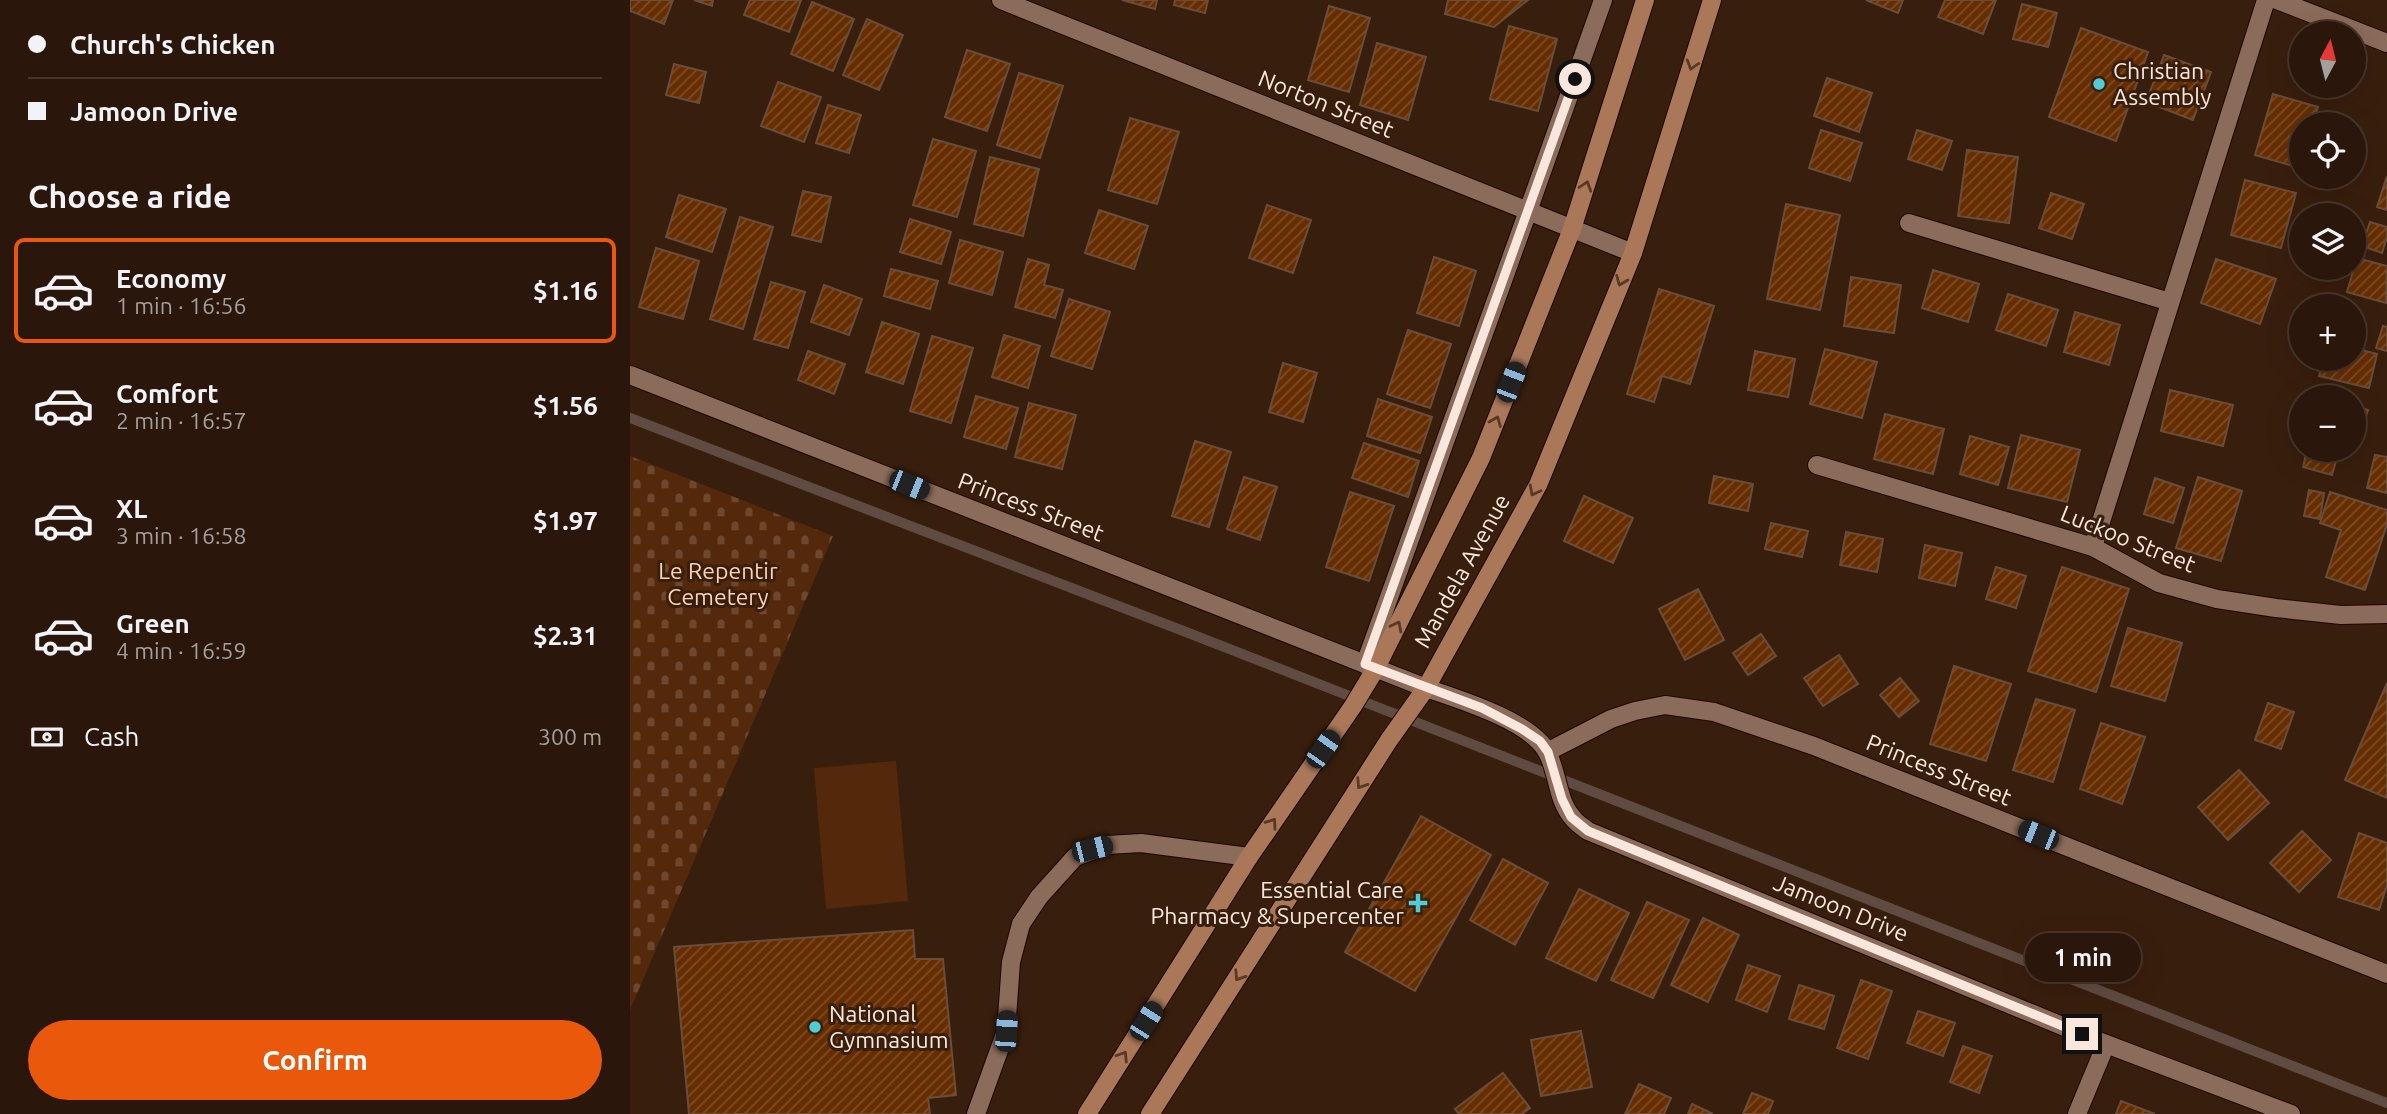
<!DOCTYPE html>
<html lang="en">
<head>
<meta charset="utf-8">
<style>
  :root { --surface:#2a160a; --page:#362318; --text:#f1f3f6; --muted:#a59f9c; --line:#46352b; --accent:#ea580c }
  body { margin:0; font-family:Ubuntu,sans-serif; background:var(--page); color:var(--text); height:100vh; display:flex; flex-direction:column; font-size:26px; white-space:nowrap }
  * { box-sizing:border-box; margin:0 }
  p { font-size:23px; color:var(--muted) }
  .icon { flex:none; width:38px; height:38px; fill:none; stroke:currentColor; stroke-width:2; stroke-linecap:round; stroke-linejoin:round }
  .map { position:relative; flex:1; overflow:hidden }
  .sheet { display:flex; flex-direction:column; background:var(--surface); width:630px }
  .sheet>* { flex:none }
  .top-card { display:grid; align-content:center; height:154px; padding:0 28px; background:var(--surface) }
  .needle { width:46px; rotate:7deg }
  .controls { position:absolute; left:1659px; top:21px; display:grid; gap:14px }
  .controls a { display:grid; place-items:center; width:77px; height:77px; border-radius:50%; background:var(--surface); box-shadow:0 7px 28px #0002,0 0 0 2px var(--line); font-size:35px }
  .end { position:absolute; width:32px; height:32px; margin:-16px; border:9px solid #f9e6dc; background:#111; box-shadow:0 0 0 4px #111 }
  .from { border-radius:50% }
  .bubble { position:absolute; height:49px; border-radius:24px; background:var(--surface); box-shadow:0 7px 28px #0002,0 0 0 2px var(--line); font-size:23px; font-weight:700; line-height:49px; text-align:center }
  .car { position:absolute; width:21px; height:42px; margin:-21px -10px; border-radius:9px; box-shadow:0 0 5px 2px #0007; background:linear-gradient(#222 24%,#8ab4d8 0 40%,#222 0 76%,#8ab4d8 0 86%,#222 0) }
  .top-card b { display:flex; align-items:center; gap:24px; height:66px; font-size:26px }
  .top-card b+b { border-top:2px solid var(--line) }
  .top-card i { width:18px; height:18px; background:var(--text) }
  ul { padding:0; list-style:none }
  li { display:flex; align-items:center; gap:21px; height:105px; margin:0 14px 10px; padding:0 14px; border:4px solid transparent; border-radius:10px }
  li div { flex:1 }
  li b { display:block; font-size:26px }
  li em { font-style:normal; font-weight:700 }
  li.selected { border-color:var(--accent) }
  li>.icon { width:63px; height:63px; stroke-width:1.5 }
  h2 { padding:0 28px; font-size:32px; line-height:84px }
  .pay { display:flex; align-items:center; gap:18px; height:77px; padding:0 28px; font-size:26px }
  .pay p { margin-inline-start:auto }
  .cta { display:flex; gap:14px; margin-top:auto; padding:14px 28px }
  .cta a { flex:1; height:80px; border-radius:42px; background:var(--accent); color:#fff; font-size:28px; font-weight:700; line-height:80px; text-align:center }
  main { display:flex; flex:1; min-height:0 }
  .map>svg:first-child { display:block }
  .green { fill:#54290b }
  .cemetery { fill:url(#cemetery-stones) }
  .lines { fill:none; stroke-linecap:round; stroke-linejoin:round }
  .stream { stroke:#604b42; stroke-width:10 }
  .building { fill:url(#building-hatch); stroke:#6a4c3a; stroke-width:2 }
  .service-casing { stroke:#1e0700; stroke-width:20 }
  .minor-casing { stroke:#1e0700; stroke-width:20 }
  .secondary-casing { stroke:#1e0700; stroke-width:20 }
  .service { stroke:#8b6b59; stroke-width:18 }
  .minor { stroke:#8b6b59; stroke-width:18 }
  .secondary { stroke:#aa7759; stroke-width:18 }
  .oneway { stroke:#5a3924 }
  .route { stroke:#f9e6dc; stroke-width:9 }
  .poi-dot { fill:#51ccd4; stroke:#381e0d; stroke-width:2.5 }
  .labels { text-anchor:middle; stroke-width:6; stroke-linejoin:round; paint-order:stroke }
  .poi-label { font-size:23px; fill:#f9e6dc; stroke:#381e0d; text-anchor:start }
  .street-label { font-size:23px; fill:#f9e6dc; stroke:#381e0d }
  .park-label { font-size:23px; fill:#fdd1b7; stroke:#381e0d }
</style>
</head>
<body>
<main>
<section class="sheet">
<div class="top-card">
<b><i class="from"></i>Church's Chicken</b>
<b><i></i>Jamoon Drive</b>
</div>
<h2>Choose a ride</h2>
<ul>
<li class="selected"><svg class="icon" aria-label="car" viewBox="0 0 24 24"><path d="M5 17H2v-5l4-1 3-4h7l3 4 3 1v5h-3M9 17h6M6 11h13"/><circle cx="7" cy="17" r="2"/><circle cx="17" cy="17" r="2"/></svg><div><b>Economy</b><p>1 min · 16:56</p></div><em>$1.16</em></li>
<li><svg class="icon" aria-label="car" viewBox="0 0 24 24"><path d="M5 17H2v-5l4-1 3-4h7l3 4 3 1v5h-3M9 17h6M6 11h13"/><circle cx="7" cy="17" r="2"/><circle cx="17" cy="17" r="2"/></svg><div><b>Comfort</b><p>2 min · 16:57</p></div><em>$1.56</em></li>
<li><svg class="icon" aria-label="car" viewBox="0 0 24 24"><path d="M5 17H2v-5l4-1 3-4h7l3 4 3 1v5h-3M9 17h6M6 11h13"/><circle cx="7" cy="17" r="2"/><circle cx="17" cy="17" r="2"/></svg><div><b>XL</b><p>3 min · 16:58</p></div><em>$1.97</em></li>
<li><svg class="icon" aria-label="car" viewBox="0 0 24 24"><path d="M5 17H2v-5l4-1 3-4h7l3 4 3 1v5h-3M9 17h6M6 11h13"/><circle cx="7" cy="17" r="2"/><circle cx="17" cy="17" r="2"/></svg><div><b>Green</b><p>4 min · 16:59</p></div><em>$2.31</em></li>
</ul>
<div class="pay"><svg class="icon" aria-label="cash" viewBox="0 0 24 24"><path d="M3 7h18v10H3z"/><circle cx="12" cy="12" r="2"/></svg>Cash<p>300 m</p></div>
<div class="cta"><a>Confirm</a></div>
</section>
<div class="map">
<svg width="1757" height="1114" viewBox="0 0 1757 1114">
  <defs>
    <pattern id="cemetery-stones" width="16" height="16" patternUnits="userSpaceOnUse" patternTransform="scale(1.75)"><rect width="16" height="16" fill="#54290b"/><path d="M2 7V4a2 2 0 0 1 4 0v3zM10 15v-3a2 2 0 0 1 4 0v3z" fill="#6d482e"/></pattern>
    <pattern id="building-hatch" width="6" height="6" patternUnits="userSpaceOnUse" patternTransform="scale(1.75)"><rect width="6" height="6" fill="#662e00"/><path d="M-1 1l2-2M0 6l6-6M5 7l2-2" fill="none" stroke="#7d4c25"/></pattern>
  </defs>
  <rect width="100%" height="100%" fill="#381e0d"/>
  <path class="green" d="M 266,761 L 278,901 L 196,909 L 184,768 Z"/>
  <path class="cemetery" d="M 0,456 L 203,536 L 0,1010 Z"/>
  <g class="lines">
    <path class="stream" d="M 0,418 L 556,632 L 1757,1103"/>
  </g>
  <g class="building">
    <path d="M 0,0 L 43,0 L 34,24 L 0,11 Z"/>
    <path d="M 64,0 L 83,0 L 82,6 Z"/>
    <path d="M 120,0 L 171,0 L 159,32 L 114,15 Z"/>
    <path d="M 492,0 L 527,0 L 525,9 Z"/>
    <path d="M 545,0 L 578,0 L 575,13 L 544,5 Z"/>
    <path d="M 818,0 L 898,0 L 864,27 L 815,14 Z"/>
    <path d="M 1236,0 L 1273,0 L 1268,13 Z"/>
    <path d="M 1315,0 L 1366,0 L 1353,34 L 1308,17 Z"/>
    <path d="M 182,2 L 224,19 L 203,71 L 161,54 Z"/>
    <path d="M 1392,4 L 1427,13 L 1418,47 L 1383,39 Z"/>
    <path d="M 699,6 L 740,18 L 719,92 L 678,80 Z"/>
    <path d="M 237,19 L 273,35 L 249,90 L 213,75 Z"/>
    <path d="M 879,26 L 927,39 L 908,111 L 860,99 Z"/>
    <path d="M 1451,28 L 1518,52 L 1486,141 L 1419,117 Z"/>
    <path d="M 747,43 L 796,57 L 778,120 L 730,105 Z"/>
    <path d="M 337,50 L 380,64 L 357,131 L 315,117 Z"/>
    <path d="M 1534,55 L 1581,72 L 1563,120 L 1516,102 Z"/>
    <path d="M 44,64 L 76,72 L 69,103 L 36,95 Z"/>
    <path d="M 389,73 L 433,86 L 410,158 L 367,145 Z"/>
    <path d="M 1197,78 L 1242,93 L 1229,132 L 1184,116 Z"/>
    <path d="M 148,82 L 191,97 L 174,142 L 131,126 Z"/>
    <path d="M 1643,94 L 1688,107 L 1683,124 L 1671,124 L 1670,168 L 1625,155 Z"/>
    <path d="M 198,105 L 231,115 L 219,153 L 186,143 Z"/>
    <path d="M 500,118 L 549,132 L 527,204 L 478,190 Z"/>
    <path d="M 1191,130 L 1232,143 L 1220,181 L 1179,168 Z"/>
    <path d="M 1287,130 L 1322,141 L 1312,170 L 1278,159 Z"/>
    <path d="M 303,139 L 346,151 L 327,217 L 283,205 Z"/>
    <path d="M 1337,150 L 1388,157 L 1379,223 L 1328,216 Z"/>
    <path d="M 360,157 L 409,169 L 393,236 L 344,224 Z"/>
    <path d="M 1757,176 L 1757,210 L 1747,207 Z"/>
    <path d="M 1615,180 L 1666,193 L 1651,248 L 1601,235 Z"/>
    <path d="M 173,191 L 201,197 L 191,242 L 162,235 Z"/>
    <path d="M 1421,193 L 1454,204 L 1442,239 L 1409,228 Z"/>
    <path d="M 49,195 L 96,209 L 82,252 L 36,237 Z"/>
    <path d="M 1156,204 L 1210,215 L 1190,310 L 1137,299 Z"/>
    <path d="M 637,205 L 681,220 L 663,273 L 619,258 Z"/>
    <path d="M 469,210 L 518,226 L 504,269 L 455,253 Z"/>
    <path d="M 110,217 L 143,227 L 113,329 L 80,319 Z"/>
    <path d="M 280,219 L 321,232 L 311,264 L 270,252 Z"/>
    <path d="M 1740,222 L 1757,227 L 1757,237 L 1752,253 L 1732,246 Z"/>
    <path d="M 330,240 L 373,252 L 362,295 L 319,283 Z"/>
    <path d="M 26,248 L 69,261 L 53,319 L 9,307 Z"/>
    <path d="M 804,257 L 846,271 L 829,326 L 787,313 Z"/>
    <path d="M 1727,258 L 1757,266 L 1756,303 L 1717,292 Z"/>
    <path d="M 398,259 L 419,265 L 414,285 L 433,290 L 425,318 L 385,307 Z"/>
    <path d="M 1586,259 L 1646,279 L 1630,324 L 1571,303 Z"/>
    <path d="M 261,269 L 308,281 L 300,309 L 254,296 Z"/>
    <path d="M 1303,270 L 1349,284 L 1338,322 L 1292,308 Z"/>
    <path d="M 1221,277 L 1271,285 L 1264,333 L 1214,326 Z"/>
    <path d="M 141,282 L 175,292 L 158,348 L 124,339 Z"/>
    <path d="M 194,285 L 232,299 L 219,335 L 181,322 Z"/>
    <path d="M 1029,289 L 1084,306 L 1060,384 L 1032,376 L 1024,402 L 997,394 Z"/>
    <path d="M 1378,294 L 1428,310 L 1416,346 L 1366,330 Z"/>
    <path d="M 439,299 L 480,312 L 462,369 L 421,356 Z"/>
    <path d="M 1445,312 L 1490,325 L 1479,365 L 1434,352 Z"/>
    <path d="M 252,322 L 289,334 L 273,384 L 236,372 Z"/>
    <path d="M 1753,326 L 1757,327 L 1757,351 L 1746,348 Z"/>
    <path d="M 778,330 L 821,344 L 800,408 L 757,394 Z"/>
    <path d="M 374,335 L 410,346 L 398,388 L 362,377 Z"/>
    <path d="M 302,336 L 343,348 L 321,423 L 280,411 Z"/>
    <path d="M 1724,348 L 1747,354 L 1739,388 L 1689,376 L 1694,359 L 1724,359 Z"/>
    <path d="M 1195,349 L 1247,362 L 1232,418 L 1180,404 Z"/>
    <path d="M 178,351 L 215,364 L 204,394 L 168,380 Z"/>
    <path d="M 1125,351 L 1165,359 L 1158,397 L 1118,390 Z"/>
    <path d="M 653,363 L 687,373 L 673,422 L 639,412 Z"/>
    <path d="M 1540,390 L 1603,405 L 1593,446 L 1531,431 Z"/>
    <path d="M 346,396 L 388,408 L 376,449 L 334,437 Z"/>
    <path d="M 748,399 L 802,417 L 790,453 L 737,436 Z"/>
    <path d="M 399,403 L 446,415 L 432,469 L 385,457 Z"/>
    <path d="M 1724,405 L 1738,410 L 1727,442 L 1724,441 Z"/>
    <path d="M 1255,414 L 1314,429 L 1303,474 L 1244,459 Z"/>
    <path d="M 1391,435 L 1450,450 L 1437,502 L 1378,488 Z"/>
    <path d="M 1340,436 L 1379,447 L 1368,485 L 1330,474 Z"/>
    <path d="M 565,441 L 601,452 L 579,527 L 542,516 Z"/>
    <path d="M 734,443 L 789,461 L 778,497 L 722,478 Z"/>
    <path d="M 1677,450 L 1693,450 L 1708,454 L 1702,475 L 1673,467 Z"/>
    <path d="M 1745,455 L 1757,457 L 1757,493 L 1737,488 Z"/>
    <path d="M 1084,476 L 1123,484 L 1118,511 L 1079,503 Z"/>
    <path d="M 614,477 L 647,487 L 630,540 L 597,529 Z"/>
    <path d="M 1568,477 L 1612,491 L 1591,561 L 1546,548 Z"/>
    <path d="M 1525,478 L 1554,488 L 1543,523 L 1514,514 Z"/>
    <path d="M 1679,490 L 1694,493 L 1690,519 L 1674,516 Z"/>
    <path d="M 720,492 L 764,506 L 739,581 L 696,567 Z"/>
    <path d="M 1700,492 L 1757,510 L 1757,524 L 1735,590 L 1696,577 L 1711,530 L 1690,523 Z"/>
    <path d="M 954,496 L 1003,518 L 983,563 L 934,541 Z"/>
    <path d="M 1141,523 L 1178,531 L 1172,557 L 1135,549 Z"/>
    <path d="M 1216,532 L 1253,539 L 1247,572 L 1210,565 Z"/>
    <path d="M 1295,545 L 1332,553 L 1325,586 L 1289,578 Z"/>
    <path d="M 1366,567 L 1396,576 L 1386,608 L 1356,599 Z"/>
    <path d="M 1432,567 L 1499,589 L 1466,692 L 1398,671 Z"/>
    <path d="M 1068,589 L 1094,640 L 1055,660 L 1029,609 Z"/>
    <path d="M 1498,628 L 1552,643 L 1535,701 L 1481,686 Z"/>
    <path d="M 1131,634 L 1146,656 L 1118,675 L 1103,653 Z"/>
    <path d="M 1209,655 L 1228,684 L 1193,706 L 1174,678 Z"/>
    <path d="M 1324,666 L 1381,684 L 1356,761 L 1300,744 Z"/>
    <path d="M 1270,678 L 1289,701 L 1269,717 L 1250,695 Z"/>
    <path d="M 1757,683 L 1757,798 L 1715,780 Z"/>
    <path d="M 1406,699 L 1445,710 L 1423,782 L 1383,770 Z"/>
    <path d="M 1638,703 L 1664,712 L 1651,749 L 1625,740 Z"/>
    <path d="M 1471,723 L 1515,737 L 1492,804 L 1450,789 Z"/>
    <path d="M 1609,770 L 1639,803 L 1598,840 L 1568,807 Z"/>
    <path d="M 791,816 L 861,855 L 785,991 L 715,952 Z"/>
    <path d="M 1672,831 L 1701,860 L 1669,892 L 1640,863 Z"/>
    <path d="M 1729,833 L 1757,843 L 1757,885 L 1749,910 L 1708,897 Z"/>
    <path d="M 873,859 L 918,883 L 885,945 L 840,920 Z"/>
    <path d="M 949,889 L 999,913 L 966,981 L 916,958 Z"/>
    <path d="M 1017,902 L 1059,920 L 1023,998 L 981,980 Z"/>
    <path d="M 1073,918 L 1109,935 L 1078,1002 L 1041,985 Z"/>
    <path d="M 283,930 L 285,959 L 313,959 L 326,1095 L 298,1098 L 300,1114 L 59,1114 L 44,947 Z"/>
    <path d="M 1118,965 L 1150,976 L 1137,1012 L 1106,1000 Z"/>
    <path d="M 1231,980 L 1262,991 L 1238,1059 L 1207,1048 Z"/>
    <path d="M 1169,985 L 1204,996 L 1194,1029 L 1159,1019 Z"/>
    <path d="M 1288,1011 L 1325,1023 L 1313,1056 L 1277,1043 Z"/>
    <path d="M 951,1031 L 962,1087 L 911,1096 L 901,1040 Z"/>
    <path d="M 1333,1046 L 1362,1056 L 1349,1093 L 1320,1082 Z"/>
    <path d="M 873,1073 L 900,1108 L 892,1114 L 829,1114 L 825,1109 Z"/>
    <path d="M 1009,1084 L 1041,1098 L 1034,1114 L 995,1114 Z"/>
    <path d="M 1122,1093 L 1143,1101 L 1138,1114 L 1113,1114 Z"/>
    <path d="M 1491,1101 L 1525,1114 L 1486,1114 Z"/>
    <path d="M 1062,1104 L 1083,1114 L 1058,1114 Z"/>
  </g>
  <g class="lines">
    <defs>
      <g id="service">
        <path d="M 898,211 L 973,0"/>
        <path d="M 346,1114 L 376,1031 L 381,962 L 391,924 L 409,897 L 445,857 L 477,845 L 511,843 L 619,857"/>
      </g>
      <g id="minor">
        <path d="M 371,0 L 1003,253"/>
        <path d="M 1647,0 L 1757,43"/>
        <path d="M 1279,223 L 1540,302"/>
        <path d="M 0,375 L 796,688 C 828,699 901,721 917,752 C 928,772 927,800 942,817 C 946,823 953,827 958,831 L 1476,1044 L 1661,1114"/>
        <path d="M 1187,465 L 1463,547 L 1529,583 L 1587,599 L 1646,608 L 1711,615 L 1757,614"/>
        <path d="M 1463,547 L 1636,0"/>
        <path d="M 735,664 L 898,211"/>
        <path d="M 917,752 L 981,719 L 1005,711 L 1035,705 L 1084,712 L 1184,746 L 1757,974"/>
        <path d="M 1447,1114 L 1476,1044"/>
      </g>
      <g id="secondary">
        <path d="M 457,1114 L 619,857 L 723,706 L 746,668 L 851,458 L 942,229 L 1015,0"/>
        <path d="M 520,1114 L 759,740 L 796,688 L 908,485 L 1003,253 L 1082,0"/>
      </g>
    </defs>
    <use href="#service" class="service-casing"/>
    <use href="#minor" class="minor-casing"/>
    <use href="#secondary" class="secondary-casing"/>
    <use href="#service" class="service"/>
    <use href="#minor" class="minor"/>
    <use href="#secondary" class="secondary"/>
  </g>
  <defs><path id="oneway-chevron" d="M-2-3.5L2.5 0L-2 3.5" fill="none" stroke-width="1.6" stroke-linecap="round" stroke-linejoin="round" transform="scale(1.75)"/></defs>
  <g class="oneway">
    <use href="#oneway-chevron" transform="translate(1062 65) rotate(107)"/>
    <use href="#oneway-chevron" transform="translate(956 186) rotate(-72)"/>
    <use href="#oneway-chevron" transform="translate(991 281) rotate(112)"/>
    <use href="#oneway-chevron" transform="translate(866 421) rotate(-68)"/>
    <use href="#oneway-chevron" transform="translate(904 491) rotate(118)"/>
    <use href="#oneway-chevron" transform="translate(767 626) rotate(-63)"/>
    <use href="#oneway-chevron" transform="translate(731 784) rotate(123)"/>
    <use href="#oneway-chevron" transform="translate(642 823) rotate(-55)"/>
    <use href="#oneway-chevron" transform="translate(609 976) rotate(123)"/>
    <use href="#oneway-chevron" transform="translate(493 1056) rotate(-58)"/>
  </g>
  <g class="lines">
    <path class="route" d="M 945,79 L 735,664 L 852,708 L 892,729 L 910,741 L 918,752 L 932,799 L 941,817 L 958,831 L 1452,1034"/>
  </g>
  <g class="poi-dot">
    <circle cx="1469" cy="84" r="7"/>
    <path d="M784.5 892.5h7v7h7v7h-7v7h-7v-7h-7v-7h7z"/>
    <circle cx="185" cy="1027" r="7"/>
  </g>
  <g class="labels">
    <g class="poi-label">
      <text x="1483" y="79">Christian<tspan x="1483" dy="26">Assembly</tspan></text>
      <text x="774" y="898" text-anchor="end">Essential Care<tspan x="774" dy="26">Pharmacy &amp; Supercenter</tspan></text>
      <text x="199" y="1022">National<tspan x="199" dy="26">Gymnasium</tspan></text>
    </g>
    <g class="street-label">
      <text transform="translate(696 104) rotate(22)" y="8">Norton Street</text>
      <text transform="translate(401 507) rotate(21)" y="8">Princess Street</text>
      <text transform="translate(1498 539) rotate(22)" y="8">Luckoo Street</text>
      <text transform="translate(832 571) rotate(-61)" y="8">Mandela Avenue</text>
      <text transform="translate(1309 770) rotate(22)" y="8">Princess Street</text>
      <text transform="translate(1211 908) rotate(22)" y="8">Jamoon Drive</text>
    </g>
    <g class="park-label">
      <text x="88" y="579">Le Repentir<tspan x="88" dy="26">Cemetery</tspan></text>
    </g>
  </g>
</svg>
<div class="controls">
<a><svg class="needle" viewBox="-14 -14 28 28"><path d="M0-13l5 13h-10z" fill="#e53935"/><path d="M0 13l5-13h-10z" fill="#a59f9c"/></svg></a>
<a><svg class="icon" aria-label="locate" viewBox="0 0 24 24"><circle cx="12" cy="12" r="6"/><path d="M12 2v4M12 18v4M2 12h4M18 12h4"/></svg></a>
<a><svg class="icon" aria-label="layers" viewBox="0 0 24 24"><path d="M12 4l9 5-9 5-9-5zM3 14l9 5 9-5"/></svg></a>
<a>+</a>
<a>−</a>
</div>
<i class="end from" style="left:945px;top:79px"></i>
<i class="end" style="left:1452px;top:1034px"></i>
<div class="bubble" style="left:1395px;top:933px;width:116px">1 min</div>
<i class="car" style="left:881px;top:382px;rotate:21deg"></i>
<i class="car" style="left:279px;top:485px;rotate:112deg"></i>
<i class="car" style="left:693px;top:749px;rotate:35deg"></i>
<i class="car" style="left:1408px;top:835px;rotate:292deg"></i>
<i class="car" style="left:462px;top:849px;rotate:76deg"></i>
<i class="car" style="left:516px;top:1021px;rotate:32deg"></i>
<i class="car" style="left:376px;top:1031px;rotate:4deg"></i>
</div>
</main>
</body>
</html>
